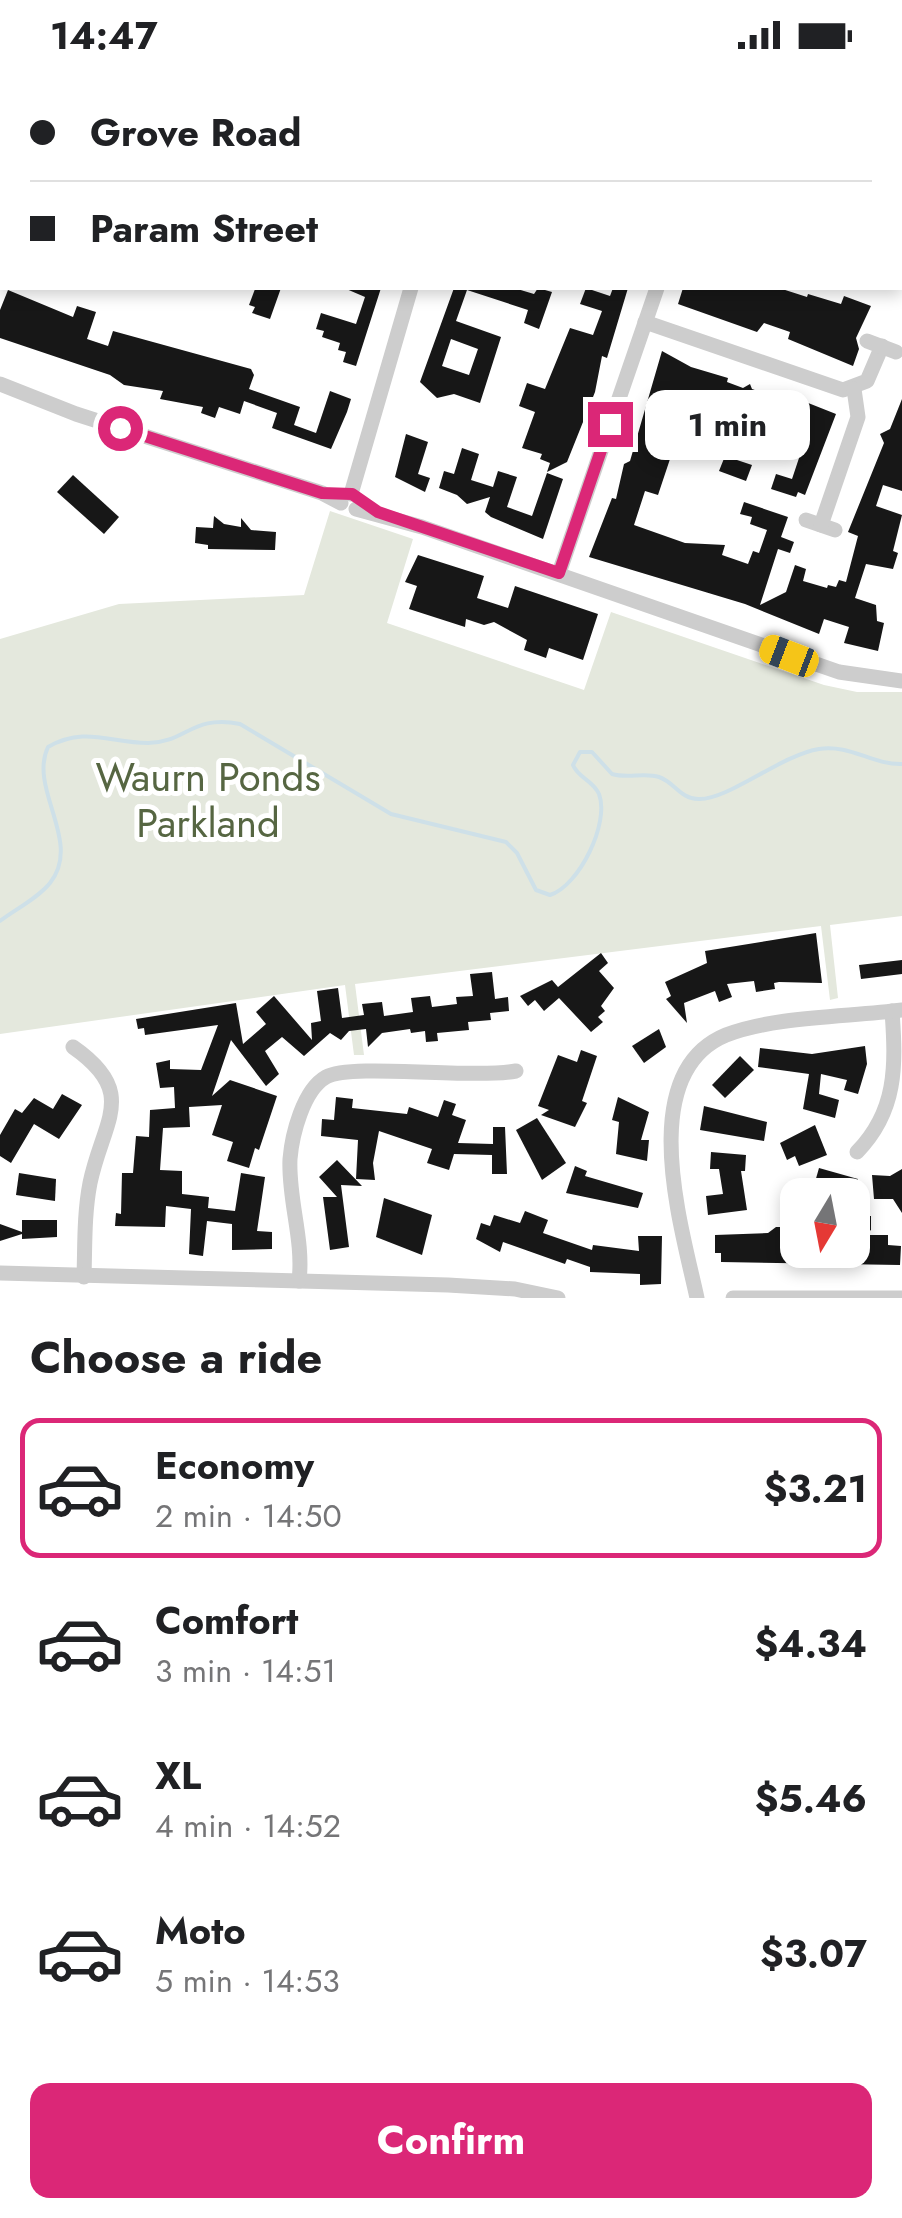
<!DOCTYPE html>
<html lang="en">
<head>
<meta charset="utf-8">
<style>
  :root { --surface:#fff; --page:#f2f2f2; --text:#202124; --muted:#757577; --line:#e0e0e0; --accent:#db2777 }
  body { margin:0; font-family:Jost,sans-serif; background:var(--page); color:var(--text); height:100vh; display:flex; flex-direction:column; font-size:38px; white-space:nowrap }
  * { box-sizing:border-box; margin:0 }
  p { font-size:32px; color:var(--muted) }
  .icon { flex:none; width:55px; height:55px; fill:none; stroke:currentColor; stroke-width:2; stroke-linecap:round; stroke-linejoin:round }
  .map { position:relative; height:1228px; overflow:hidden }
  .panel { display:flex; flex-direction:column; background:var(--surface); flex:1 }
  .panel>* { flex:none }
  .guide { position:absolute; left:0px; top:0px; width:902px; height:220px; box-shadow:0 5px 15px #0003; display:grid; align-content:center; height:220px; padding:0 30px; background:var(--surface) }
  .needle { width:65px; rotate:190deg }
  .tools { position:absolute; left:780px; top:1108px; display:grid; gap:20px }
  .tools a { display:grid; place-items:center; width:90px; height:90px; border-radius:20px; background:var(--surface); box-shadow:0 5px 15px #0003; font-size:50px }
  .end { position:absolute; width:45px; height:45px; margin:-22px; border:12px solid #db2777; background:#fff; box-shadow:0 0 0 5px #fff }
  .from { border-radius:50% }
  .bubble { position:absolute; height:70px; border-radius:20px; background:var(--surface); box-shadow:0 5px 15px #0003; font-size:32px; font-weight:700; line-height:70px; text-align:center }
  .car { position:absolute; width:30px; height:60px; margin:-30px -15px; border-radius:12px; box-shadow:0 0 8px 2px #0007; background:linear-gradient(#f5c518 24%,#345 0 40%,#f5c518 0 76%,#345 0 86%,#f5c518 0) }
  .guide b { display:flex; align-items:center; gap:35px; height:95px; font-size:38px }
  .guide b+b { border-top:2px solid var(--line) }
  .guide i { width:25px; height:25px; background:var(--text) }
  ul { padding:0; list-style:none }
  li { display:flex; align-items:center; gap:30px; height:140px; margin:0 20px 15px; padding:0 10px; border:5px solid transparent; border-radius:20px }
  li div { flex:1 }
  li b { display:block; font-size:38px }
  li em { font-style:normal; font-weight:700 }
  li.active { border-color:var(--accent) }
  li>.icon { width:90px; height:90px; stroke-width:1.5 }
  h2 { padding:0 30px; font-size:45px; line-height:120px }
  .primary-button { display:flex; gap:20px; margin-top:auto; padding:20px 30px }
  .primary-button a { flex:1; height:115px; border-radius:20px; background:var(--accent); color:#fff; font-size:40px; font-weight:700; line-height:115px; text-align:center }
  .status { display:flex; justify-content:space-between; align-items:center; height:70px; padding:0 50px; background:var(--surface); direction:ltr }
  .status svg { height:28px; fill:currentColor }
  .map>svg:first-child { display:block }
  .green { fill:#e4e8dd }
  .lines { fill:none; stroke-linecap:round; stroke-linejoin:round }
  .stream { stroke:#cee0e8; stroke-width:4 }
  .building { fill:#171717; fill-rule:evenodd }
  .minor { stroke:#cdcdcd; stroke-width:15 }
  .route { stroke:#db2777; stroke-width:12 }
  .labels { text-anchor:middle; stroke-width:10; stroke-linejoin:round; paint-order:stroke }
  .park-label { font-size:40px; fill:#566642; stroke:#fff }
</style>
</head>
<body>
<div class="status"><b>14:47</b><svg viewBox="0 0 49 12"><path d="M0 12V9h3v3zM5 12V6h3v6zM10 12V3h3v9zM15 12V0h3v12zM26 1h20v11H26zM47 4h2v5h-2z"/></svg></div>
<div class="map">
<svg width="902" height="1228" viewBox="0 0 902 1228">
  <rect width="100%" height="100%" fill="#fff"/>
  <path class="green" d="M 330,441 L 413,469 L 387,553 L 584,620 L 611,542 L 824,615 L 857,622 L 902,622 L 902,846 L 830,855 L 838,928 L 830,930 L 821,856 L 355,914 L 364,985 L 354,985 L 345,915 L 0,964 L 0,569 L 119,534 L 304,525 Z"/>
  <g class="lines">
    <path class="stream" d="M 0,851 C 16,839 38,828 50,813 C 83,772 28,719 48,677 C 85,656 110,673 148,673 C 185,673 193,644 240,654 L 391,744 L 506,772 L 517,783 L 536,820 L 550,825 C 579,816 610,753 599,724 C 593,710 578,708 573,695 L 580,682 L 592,682 L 612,704 C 628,709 644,702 659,707 C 674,712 681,729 698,729 C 727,731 781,685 819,679 C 850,674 873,695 902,694"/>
  </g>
  <g class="building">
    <path d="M 261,218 L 281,218 L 270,249 L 252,243 L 255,237 L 249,235 L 255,219 Z"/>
    <path d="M 344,218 L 381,218 L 356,296 L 343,292 L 346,282 L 338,280 L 340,273 L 322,267 L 324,261 L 316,259 L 321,243 L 356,254 L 365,227 Z"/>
    <path d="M 454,218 L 514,218 L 534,224 L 538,218 L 552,222 L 539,259 L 524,253 L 528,240 L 467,220 L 456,251 L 501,267 L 480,333 L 454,324 L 437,328 L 420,312 ZM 451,269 L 478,279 L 469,305 L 442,296 Z"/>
    <path d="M 586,218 L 610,226 L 613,218 L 628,218 L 607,288 L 602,286 L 595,322 L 567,392 L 547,402 L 550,393 L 540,389 L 542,384 L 522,378 L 535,342 L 519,336 L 527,313 L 545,319 L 570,258 L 593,265 L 602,241 L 580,234 Z"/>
    <path d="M 683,218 L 779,218 L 807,227 L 808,224 L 841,234 L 844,226 L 871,236 L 856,268 L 859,279 L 853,296 L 788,269 L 790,262 L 764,253 L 757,262 L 678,234 Z"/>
    <path d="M 8,220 L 73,247 L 77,236 L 96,242 L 87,269 L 108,276 L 113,261 L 251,299 L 254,305 L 249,319 L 300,337 L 294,355 L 316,363 L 330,321 L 351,329 L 347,342 L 331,379 L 272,358 L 277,343 L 244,331 L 240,344 L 219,337 L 215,348 L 201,343 L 203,337 L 160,329 L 163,321 L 124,315 L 110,305 L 0,268 L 0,240 Z"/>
    <path d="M 662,281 L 691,297 L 728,308 L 727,312 L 743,318 L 750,314 L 752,319 L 786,331 L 788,325 L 836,344 L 805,425 L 798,422 L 796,427 L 771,419 L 776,404 L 792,409 L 800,385 L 755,370 L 757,363 L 733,355 L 731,362 L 717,357 L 720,349 L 674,334 L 671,343 L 664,341 L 656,363 L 683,372 L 679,386 L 673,384 L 670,389 L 658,425 L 645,421 L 634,455 L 685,473 L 725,475 L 722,485 L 748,494 L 753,481 L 759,483 L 767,460 L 750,454 L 752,447 L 740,444 L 744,432 L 788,447 L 781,467 L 794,472 L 790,483 L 778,479 L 760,535 L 786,522 L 795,495 L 806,499 L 803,511 L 827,518 L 828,515 L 836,517 L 839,510 L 846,512 L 858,466 L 848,462 L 884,373 L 880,364 L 890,359 L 902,329 L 902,421 L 883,415 L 876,436 L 902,445 L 893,481 L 898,483 L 893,499 L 866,494 L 855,528 L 876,535 L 877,551 L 884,553 L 878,581 L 844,573 L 849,557 L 824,549 L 819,564 L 745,534 L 589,487 L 612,428 L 616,429 L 624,394 L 630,391 Z"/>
    <path d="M 406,364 L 428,372 L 418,404 L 430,408 L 425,422 L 395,407 Z"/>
    <path d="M 462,378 L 479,384 L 471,410 L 493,417 L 498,401 L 517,407 L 507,437 L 532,446 L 547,403 L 563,409 L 543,469 L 491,447 L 485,442 L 490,427 L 467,434 L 457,425 L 439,418 L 444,401 L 454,404 Z"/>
    <path d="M 725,386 L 752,395 L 746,411 L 719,401 Z"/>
    <path d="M 73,405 L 119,447 L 104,464 L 57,422 Z"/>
    <path d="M 214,446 L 224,454 L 241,457 L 241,448 L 251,460 L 276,462 L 275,480 L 208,479 L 208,475 L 195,473 L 196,457 L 213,458 Z"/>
    <path d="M 418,485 L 484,506 L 477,528 L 508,538 L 515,516 L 598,544 L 583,590 L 549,578 L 546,588 L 524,580 L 527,570 L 494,552 L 484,555 L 466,549 L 465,557 L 409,539 L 417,516 L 405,512 Z"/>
    <path d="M 816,863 L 822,913 L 779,912 L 774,913 L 775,919 L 756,922 L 754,911 L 727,914 L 732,927 L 719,932 L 715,921 L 684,933 L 687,953 L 666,929 L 671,926 L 665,912 L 707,893 L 705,881 Z"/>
    <path d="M 601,883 L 608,893 L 599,901 L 614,918 L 601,936 L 605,941 L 598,947 L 603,952 L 591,962 L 559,928 L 544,941 L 535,930 L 528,936 L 520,926 L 552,910 L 558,917 Z"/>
    <path d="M 902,890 L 902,904 L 861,909 L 859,895 Z"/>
    <path d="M 492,902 L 495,929 L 508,927 L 509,941 L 490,943 L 491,950 L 468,952 L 469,960 L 437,963 L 438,971 L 426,972 L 425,961 L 411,963 L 410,959 L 382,963 L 368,977 L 366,959 L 349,961 L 341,970 L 330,963 L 304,986 L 282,967 L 265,981 L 279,1004 L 266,1016 L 231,970 L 212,1026 L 230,1010 L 277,1026 L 259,1080 L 255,1078 L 249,1098 L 227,1091 L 233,1072 L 212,1065 L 222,1035 L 189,1037 L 190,1057 L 163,1058 L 160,1100 L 182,1101 L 182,1124 L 209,1127 L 208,1138 L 235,1141 L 241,1103 L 265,1107 L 257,1161 L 272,1162 L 272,1179 L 232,1180 L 232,1154 L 207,1151 L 203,1186 L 189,1184 L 191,1139 L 166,1136 L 165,1157 L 115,1156 L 116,1143 L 121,1144 L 122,1103 L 133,1103 L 136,1066 L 149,1067 L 150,1040 L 175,1038 L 174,1017 L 160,1018 L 156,993 L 170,990 L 170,999 L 201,1000 L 218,955 L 145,965 L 144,958 L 138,959 L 136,949 L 236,933 L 243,974 L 266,954 L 256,942 L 274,926 L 312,970 L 311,953 L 321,951 L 317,921 L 338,918 L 342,948 L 364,945 L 362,934 L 382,932 L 384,946 L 413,942 L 411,928 L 430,926 L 432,937 L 457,934 L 456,927 L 473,926 L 470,904 Z"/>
    <path d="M 659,959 L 666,977 L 644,993 L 632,976 Z"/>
    <path d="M 865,976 L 867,994 L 858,1024 L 844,1020 L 847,1010 L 821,1004 L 819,1024 L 839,1030 L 835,1048 L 803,1039 L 809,1004 L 758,997 L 760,978 L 812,984 Z"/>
    <path d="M 581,980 L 597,986 L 582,1031 L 587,1033 L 575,1057 L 541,1045 L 549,1040 L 538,1036 L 558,985 L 577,992 Z"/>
    <path d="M 740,986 L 754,1000 L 725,1028 L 712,1015 Z"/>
    <path d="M 62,1024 L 82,1035 L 59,1069 L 34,1054 L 11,1093 L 0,1086 L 0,1065 L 15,1039 L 22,1043 L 34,1028 L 53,1039 Z"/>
    <path d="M 336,1027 L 353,1029 L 352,1038 L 407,1044 L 409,1037 L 438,1047 L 444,1030 L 456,1034 L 452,1045 L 466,1050 L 458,1073 L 493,1074 L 493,1057 L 505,1057 L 507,1104 L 492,1104 L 492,1085 L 454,1084 L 449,1100 L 427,1093 L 432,1079 L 379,1061 L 373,1093 L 375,1110 L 356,1109 L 358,1070 L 321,1066 L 322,1049 L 334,1050 Z"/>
    <path d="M 618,1027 L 649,1042 L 641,1070 L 649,1070 L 647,1091 L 616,1084 L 619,1052 L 612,1050 Z"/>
    <path d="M 704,1036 L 767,1052 L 764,1071 L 700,1060 Z"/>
    <path d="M 537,1048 L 566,1093 L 542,1110 L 516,1060 Z"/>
    <path d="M 815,1055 L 827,1085 L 799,1096 L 795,1086 L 787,1090 L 780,1073 Z"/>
    <path d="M 711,1082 L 746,1085 L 745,1101 L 741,1101 L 747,1140 L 708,1145 L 706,1126 L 723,1124 L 719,1099 L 710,1099 Z"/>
    <path d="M 337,1090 L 362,1116 L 341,1115 L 349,1177 L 330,1180 L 323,1127 L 337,1127 L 319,1107 Z"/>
    <path d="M 575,1096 L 587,1101 L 585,1106 L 643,1123 L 638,1138 L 566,1123 Z"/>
    <path d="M 819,1098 L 858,1109 L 854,1125 L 813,1119 Z"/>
    <path d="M 902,1099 L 902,1143 L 893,1129 L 874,1129 L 872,1105 L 890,1106 Z"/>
    <path d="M 19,1103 L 56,1109 L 55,1131 L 16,1125 Z"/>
    <path d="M 384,1128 L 432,1145 L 422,1185 L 376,1167 Z"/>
    <path d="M 525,1141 L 548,1150 L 543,1163 L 592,1180 L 593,1175 L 639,1181 L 638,1166 L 662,1166 L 661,1214 L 640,1215 L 640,1204 L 590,1202 L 590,1197 L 567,1189 L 565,1194 L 503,1172 L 500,1182 L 476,1169 L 481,1153 L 490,1156 L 494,1145 L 520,1153 Z"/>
    <path d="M 852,1146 L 871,1146 L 871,1160 L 864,1165 L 888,1165 L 888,1175 L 901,1176 L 900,1195 L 721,1192 L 721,1183 L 715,1183 L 715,1165 L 768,1163 L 776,1157 L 790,1157 L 789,1171 L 797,1171 L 797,1180 L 852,1180 Z"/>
    <path d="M 22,1150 L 57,1150 L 57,1167 L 22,1169 L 22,1164 L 0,1171 L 0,1154 L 22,1162 Z"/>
  </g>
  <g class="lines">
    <g class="minor">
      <path d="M 530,0 L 542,2"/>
      <path d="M 743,2 L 744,0"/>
      <path d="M 0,80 L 2,81"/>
      <path d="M 900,176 L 902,174"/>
      <path d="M 645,252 L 843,320 L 867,311 L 882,276"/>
      <path d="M 867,271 L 896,282"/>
      <path d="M 0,314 L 76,344 L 322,423 L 341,433"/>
      <path d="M 351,424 L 411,218"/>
      <path d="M 356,439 L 422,457 L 839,602 L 902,611"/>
      <path d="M 806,450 L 835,460"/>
      <path d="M 821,455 L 858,347 L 854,319"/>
      <path d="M 559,503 L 657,218"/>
      <path d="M 73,977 C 139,1023 103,1050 90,1113 C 84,1144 85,1175 84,1207"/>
      <path d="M 857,1082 C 897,1041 896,996 892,941"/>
      <path d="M 0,1203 L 448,1215 L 515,1219 L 558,1228"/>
      <path d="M 299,1211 C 304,1169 288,1130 290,1089 C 292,1065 303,1020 326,1007 C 352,993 472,1009 516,1001"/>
      <path d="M 697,1228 C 682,1158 634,1003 726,965 C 775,946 849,947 902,940"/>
      <path d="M 733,1228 L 902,1228"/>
    </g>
  </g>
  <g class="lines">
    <path class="route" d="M 120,358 L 322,423 L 352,424 L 378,442 L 559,503 L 610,354"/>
  </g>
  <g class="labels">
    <g class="park-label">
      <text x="208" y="721">Waurn Ponds<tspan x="208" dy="46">Parkland</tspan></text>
    </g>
  </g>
</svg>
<div class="tools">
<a><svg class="needle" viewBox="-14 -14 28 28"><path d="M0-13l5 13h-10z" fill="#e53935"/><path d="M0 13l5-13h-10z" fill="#757577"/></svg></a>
</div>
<i class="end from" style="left:120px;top:358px"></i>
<i class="end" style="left:610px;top:354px"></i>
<div class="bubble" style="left:645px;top:320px;width:165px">1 min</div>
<i class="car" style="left:789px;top:586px;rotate:291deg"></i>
<div class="guide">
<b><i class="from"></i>Grove Road</b>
<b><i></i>Param Street</b>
</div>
</div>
<section class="panel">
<h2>Choose a ride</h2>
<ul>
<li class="active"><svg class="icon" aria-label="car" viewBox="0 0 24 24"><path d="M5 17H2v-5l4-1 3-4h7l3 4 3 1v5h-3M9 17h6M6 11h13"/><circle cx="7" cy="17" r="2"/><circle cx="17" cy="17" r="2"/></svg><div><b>Economy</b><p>2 min · 14:50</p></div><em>$3.21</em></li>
<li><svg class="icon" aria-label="car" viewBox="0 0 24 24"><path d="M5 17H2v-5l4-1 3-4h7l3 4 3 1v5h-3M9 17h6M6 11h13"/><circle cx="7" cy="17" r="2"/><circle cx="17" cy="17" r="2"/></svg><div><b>Comfort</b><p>3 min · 14:51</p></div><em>$4.34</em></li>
<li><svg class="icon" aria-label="car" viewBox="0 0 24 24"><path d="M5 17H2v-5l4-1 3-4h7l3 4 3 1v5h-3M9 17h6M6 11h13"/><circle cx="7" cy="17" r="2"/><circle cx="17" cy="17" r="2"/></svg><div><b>XL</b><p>4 min · 14:52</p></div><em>$5.46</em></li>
<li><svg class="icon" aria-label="car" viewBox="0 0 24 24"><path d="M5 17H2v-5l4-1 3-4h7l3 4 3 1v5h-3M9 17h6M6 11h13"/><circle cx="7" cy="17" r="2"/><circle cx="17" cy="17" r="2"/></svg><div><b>Moto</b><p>5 min · 14:53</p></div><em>$3.07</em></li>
</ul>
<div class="primary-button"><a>Confirm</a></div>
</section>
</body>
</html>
